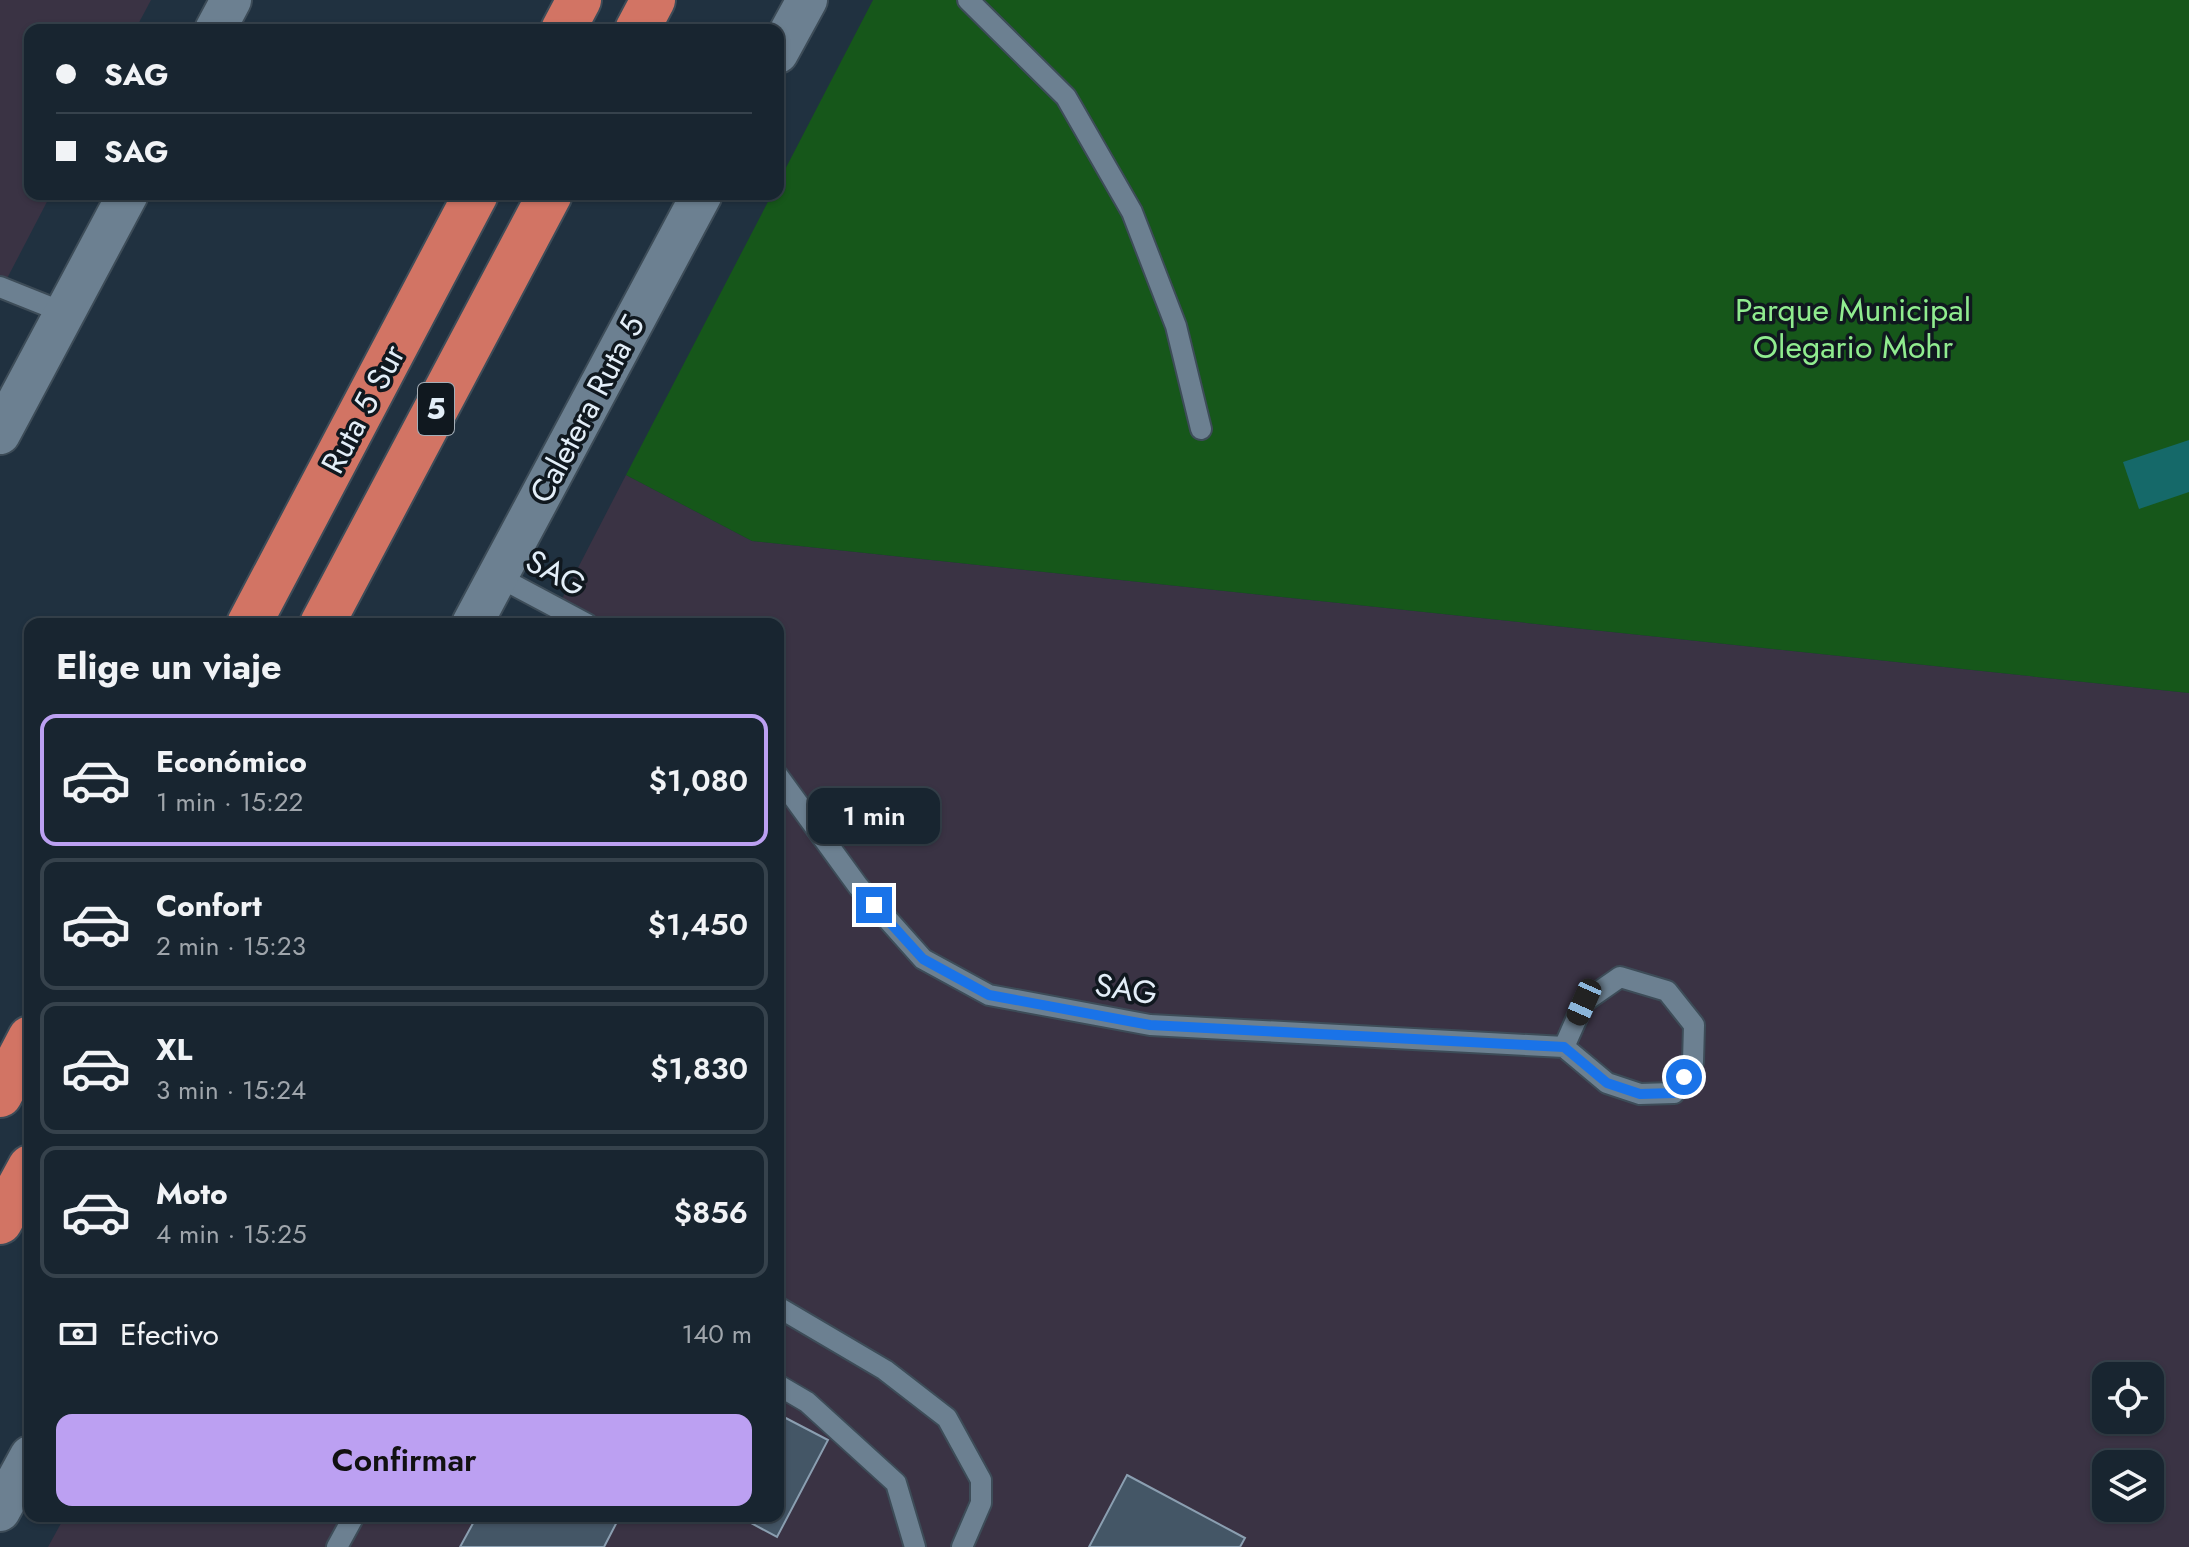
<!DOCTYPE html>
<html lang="es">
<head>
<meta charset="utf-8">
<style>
  :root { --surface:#182530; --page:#212d38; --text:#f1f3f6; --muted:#9fa5ab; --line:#36424c; --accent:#bca0f2 }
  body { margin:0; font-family:Jost,sans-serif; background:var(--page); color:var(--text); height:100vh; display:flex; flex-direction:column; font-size:30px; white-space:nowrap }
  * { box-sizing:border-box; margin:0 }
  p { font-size:26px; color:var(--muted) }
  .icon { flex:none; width:44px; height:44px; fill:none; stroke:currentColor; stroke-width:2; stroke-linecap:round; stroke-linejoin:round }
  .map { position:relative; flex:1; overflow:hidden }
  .panel { position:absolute; left:24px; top:618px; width:760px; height:904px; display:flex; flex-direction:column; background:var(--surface); border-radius:16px; box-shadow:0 2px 6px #0004,0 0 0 2px var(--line) }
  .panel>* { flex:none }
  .top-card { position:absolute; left:24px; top:24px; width:760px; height:176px; border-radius:16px; box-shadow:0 2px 6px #0004,0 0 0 2px var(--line); display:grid; align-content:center; height:176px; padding:0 32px; background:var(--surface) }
  .fabs { position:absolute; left:2092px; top:1362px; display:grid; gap:16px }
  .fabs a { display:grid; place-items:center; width:72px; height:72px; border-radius:16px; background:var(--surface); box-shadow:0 2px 6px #0004,0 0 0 2px var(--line); font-size:40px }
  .end { position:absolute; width:36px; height:36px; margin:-18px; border:10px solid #1a73e8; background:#fff; box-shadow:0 0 0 4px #fff }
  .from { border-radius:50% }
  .bubble { position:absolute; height:56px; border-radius:16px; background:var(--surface); box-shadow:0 2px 6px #0004,0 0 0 2px var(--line); font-size:26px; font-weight:600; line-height:56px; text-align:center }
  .car { position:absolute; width:24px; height:48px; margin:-24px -12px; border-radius:10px; box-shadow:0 0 6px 2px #0007; background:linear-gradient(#222 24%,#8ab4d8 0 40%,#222 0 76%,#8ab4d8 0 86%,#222 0) }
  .top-card b { display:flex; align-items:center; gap:28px; height:76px; font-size:30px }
  .top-card b+b { border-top:2px solid var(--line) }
  .top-card i { width:20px; height:20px; background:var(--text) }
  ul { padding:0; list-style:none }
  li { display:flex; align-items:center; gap:24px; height:132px; margin:0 16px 12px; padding:0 16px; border:4px solid var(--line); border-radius:16px }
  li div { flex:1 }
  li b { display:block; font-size:30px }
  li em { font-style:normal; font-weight:600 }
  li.on { border-color:var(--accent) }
  li>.icon { width:72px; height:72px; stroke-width:1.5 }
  h2 { padding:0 32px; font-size:36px; line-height:96px }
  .pay { display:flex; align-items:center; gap:20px; height:88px; padding:0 32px; font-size:30px }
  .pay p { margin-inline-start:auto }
  .cta { display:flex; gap:16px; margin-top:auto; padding:16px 32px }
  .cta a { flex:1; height:92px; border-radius:16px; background:var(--accent); color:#111; font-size:32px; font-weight:600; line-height:92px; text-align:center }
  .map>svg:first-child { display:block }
  .industrial { fill:#3a3344; fill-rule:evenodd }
  .green { fill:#16571a }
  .water { fill:#156969 }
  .building { fill:#445666; stroke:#8b9fb1; stroke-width:2 }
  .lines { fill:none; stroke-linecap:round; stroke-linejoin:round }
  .lane-casing { stroke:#3d4c58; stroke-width:24 }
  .street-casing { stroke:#3d4c58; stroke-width:44 }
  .highway-casing { stroke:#3d4c58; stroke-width:48 }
  .lane { stroke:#6c8091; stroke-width:20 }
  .street { stroke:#6c8091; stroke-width:40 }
  .highway { stroke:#d27464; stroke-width:44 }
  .route { stroke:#1a73e8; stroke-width:10 }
  .labels { text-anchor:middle; stroke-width:7; stroke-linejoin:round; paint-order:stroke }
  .shield { fill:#10181f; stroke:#a4aeb7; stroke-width:2 }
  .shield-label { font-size:30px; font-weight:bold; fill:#e3eef8 }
  .park-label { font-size:32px; fill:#90ec8f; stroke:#10181f }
  .street-label { font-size:32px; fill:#e3eef8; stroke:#10181f }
</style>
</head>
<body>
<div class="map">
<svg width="2189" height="1547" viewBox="0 0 2189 1547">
  <rect width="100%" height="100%" fill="#203140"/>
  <g class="industrial">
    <path d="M 0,0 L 151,0 L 135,30 L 30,30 L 30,194 L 51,194 L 0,292 Z"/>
    <path d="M 626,475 L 752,541 L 2189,693 L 2189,1547 L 48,1547 L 65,1516 L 778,1516 L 778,624 L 549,624 ZM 2106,1376 L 2150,1376 L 2150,1420 L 2106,1420 ZM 2106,1464 L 2150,1464 L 2150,1508 L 2106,1508 Z"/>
  </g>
  <path class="green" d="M 873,0 L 2189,0 L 2189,693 L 752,541 L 626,475 L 772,194 L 778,194 L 778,183 Z"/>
  <path class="water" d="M 2189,440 L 2189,492 L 2139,509 L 2123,462 Z"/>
  <g class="building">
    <path d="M 778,1414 L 828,1440 L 777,1537 L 738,1516 L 778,1516 Z"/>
    <path d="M 1127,1475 L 1245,1538 L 1240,1547 L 1089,1547 Z"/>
    <path d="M 477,1516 L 524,1517 L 620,1516 L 604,1547 L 460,1547 Z"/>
  </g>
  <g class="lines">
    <defs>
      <g id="lane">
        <path d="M 968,0 L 1066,97 L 1132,212 L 1176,326 L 1201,429"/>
        <path d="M 0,287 L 65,313"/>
        <path d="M 497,576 L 587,624"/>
        <path d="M 778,776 L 858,886 L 923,959 L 989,995 L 1150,1025 L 1564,1047 L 1607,1083 L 1640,1094 L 1674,1093 L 1693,1062 L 1694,1025 L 1667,991 L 1620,977 L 1584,1002 L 1564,1047"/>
        <path d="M 778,1307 L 885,1370 L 947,1418 L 981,1480 L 981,1503 L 962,1547"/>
        <path d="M 778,1385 L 807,1402 L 896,1483 L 915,1547"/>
        <path d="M 337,1547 L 354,1516"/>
      </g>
      <g id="street">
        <path d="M 215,30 L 231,0"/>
        <path d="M 778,53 L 807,0"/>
        <path d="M 0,434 L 128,194"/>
        <path d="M 472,624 L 702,194"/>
        <path d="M 0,1511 L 30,1456"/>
      </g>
      <g id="highway">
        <path d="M 563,30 L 579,0"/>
        <path d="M 637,30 L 653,0"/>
        <path d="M 249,624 L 476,194"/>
        <path d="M 322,624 L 550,194"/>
        <path d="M 0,1095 L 30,1038"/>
        <path d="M 0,1222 L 30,1167"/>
      </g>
    </defs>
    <use href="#lane" class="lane-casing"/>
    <use href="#street" class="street-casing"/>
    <use href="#highway" class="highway-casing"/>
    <use href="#lane" class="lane"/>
    <use href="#street" class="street"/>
    <use href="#highway" class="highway"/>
  </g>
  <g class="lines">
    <path class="route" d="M 874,905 L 923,959 L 989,995 L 1150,1025 L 1564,1047 L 1607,1083 L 1640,1094 L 1674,1093 L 1684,1077"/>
  </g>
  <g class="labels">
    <rect class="shield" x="418" y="383" width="36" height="52" rx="6"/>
    <g class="shield-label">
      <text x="436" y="419">5</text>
    </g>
    <g class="park-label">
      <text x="1853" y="321">Parque Municipal<tspan x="1853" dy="37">Olegario Mohr</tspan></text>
    </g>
    <g class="street-label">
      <text transform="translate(363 409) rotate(-62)" y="11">Ruta 5 Sur</text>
      <text transform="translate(587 409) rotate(-62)" y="11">Caletera Ruta 5</text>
      <text transform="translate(556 573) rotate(28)" y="11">SAG</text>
      <text transform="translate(1126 989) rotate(9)" y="11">SAG</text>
    </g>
  </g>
</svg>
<div class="fabs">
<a><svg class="icon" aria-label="locate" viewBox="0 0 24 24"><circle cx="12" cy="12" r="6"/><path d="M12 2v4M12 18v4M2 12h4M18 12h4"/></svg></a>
<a><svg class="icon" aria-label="layers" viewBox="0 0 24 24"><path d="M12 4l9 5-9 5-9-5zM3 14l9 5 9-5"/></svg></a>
</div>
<i class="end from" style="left:1684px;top:1077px"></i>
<i class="end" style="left:874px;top:905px"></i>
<div class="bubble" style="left:808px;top:788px;width:132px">1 min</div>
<i class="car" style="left:1584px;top:1002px;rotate:204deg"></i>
<div class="top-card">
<b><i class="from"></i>SAG</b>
<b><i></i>SAG</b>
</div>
<section class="panel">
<h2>Elige un viaje</h2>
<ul>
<li class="on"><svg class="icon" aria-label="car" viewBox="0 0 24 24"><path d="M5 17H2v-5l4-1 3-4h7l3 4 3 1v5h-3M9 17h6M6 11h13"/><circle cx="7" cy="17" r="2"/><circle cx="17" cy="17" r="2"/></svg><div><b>Económico</b><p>1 min · 15:22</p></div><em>$1,080</em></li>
<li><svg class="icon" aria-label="car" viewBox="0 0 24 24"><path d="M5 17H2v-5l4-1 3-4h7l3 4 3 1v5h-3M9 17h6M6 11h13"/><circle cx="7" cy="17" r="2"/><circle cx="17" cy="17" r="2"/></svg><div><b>Confort</b><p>2 min · 15:23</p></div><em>$1,450</em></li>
<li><svg class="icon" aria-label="car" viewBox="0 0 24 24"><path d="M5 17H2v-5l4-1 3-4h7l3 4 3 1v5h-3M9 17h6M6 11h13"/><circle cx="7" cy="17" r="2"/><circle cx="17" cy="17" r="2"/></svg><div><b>XL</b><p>3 min · 15:24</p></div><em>$1,830</em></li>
<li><svg class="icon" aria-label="car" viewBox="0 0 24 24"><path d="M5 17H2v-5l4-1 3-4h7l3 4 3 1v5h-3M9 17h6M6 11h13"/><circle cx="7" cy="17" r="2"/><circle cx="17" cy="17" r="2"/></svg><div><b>Moto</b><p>4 min · 15:25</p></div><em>$856</em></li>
</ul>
<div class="pay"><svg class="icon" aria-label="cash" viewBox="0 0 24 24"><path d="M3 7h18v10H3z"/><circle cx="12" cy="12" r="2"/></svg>Efectivo<p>140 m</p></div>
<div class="cta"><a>Confirmar</a></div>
</section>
</div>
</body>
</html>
